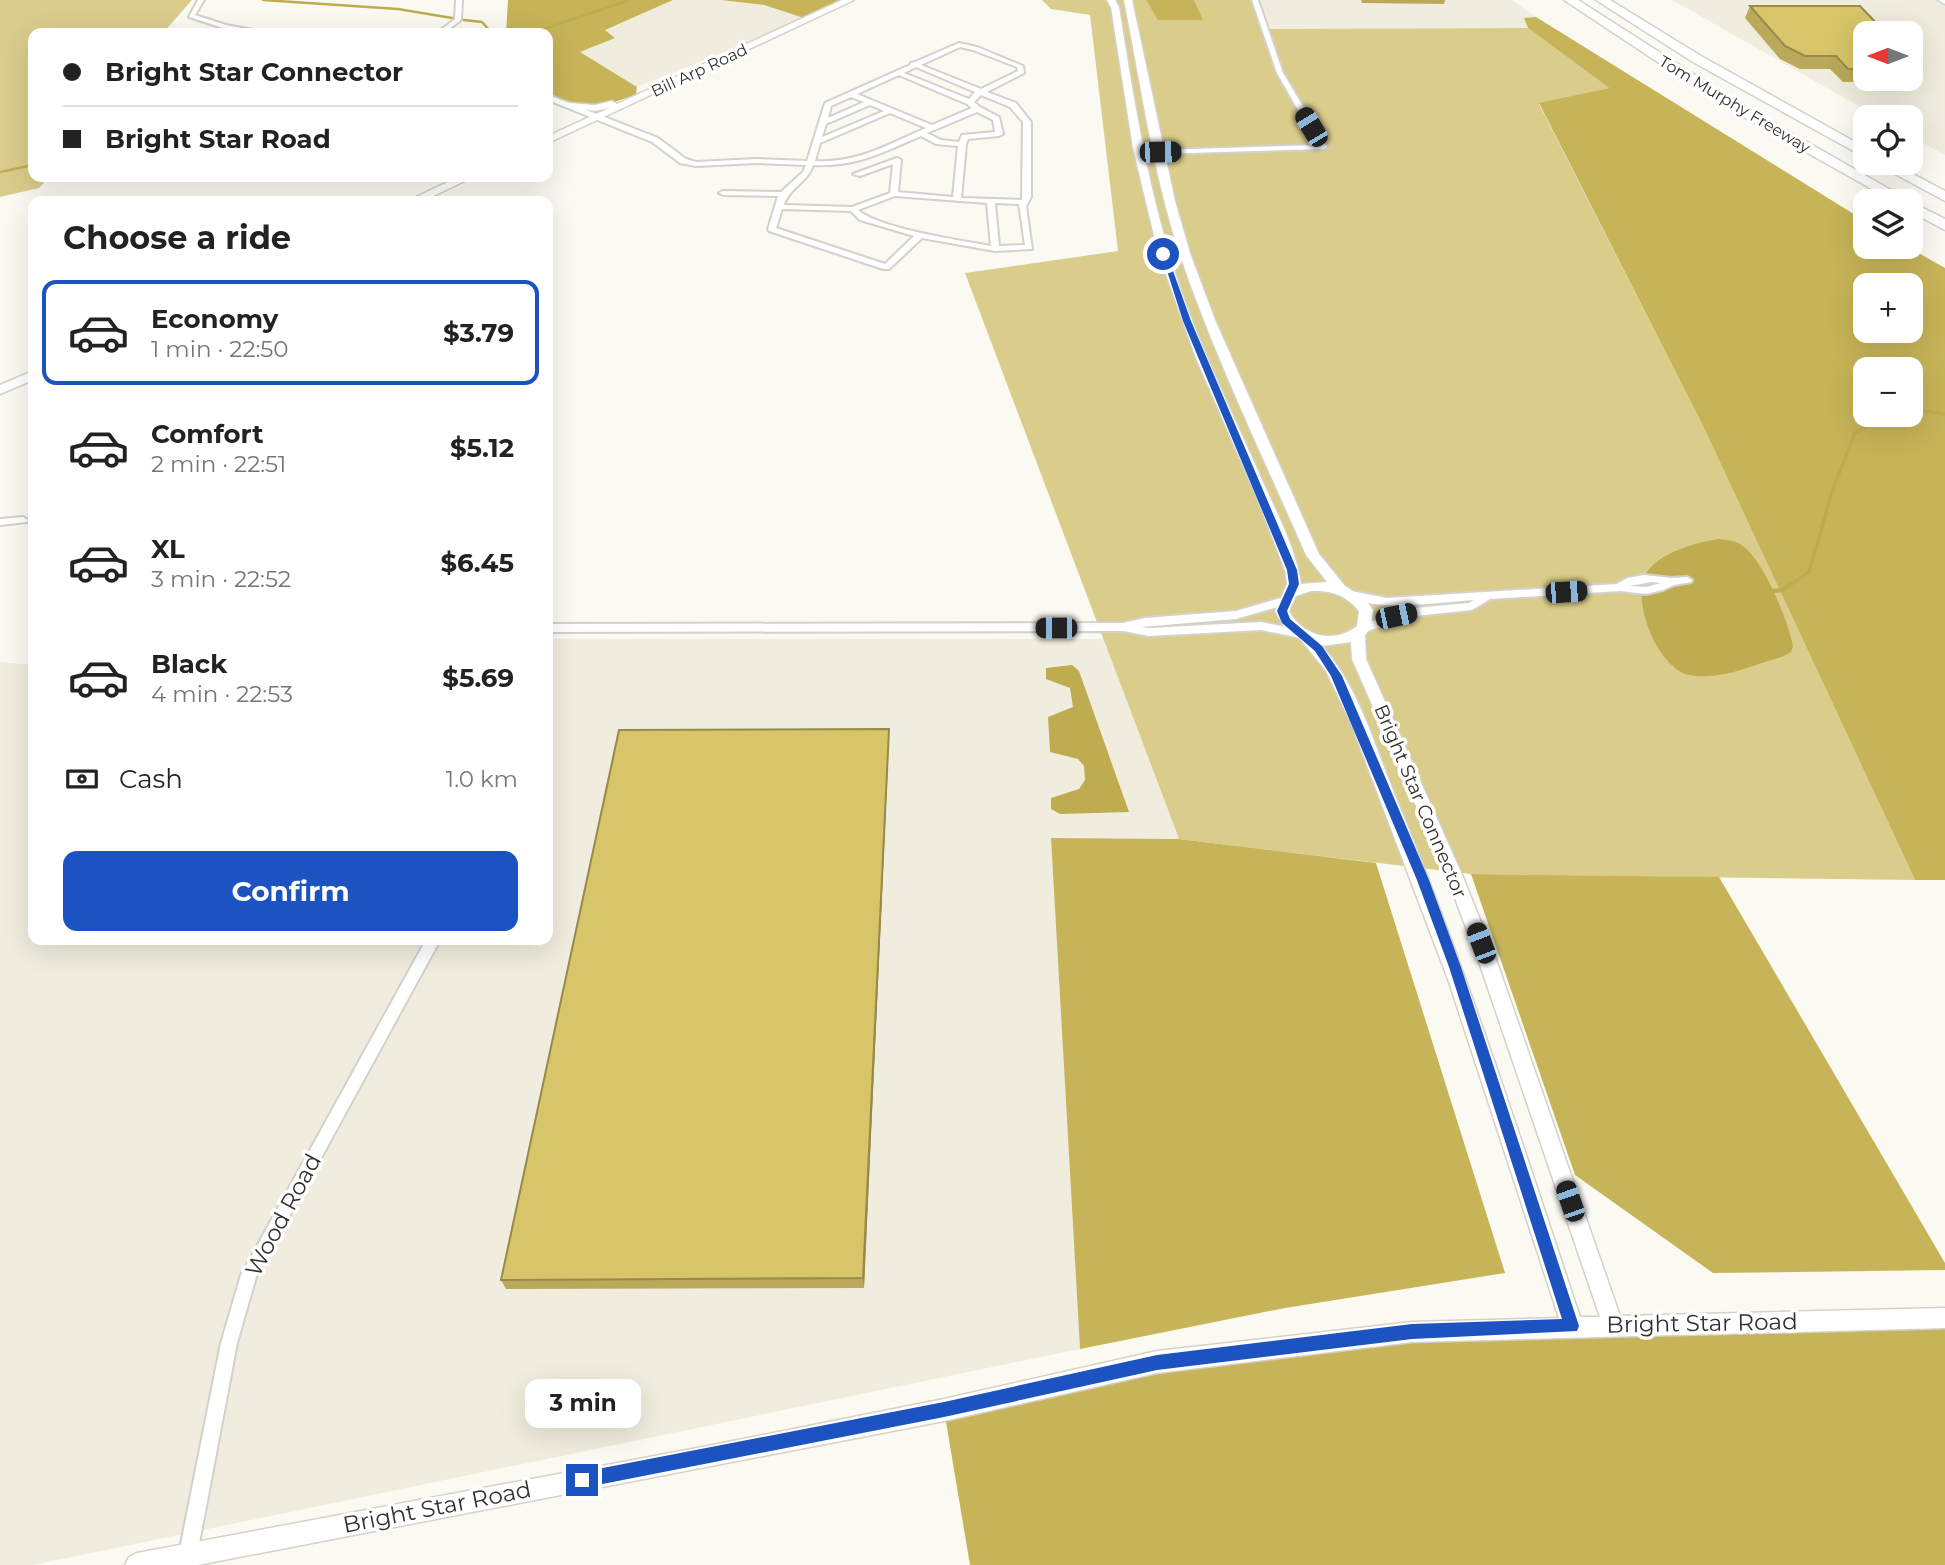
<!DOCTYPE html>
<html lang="en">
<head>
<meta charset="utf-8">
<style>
  :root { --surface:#fff; --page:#f2f2f2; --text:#222; --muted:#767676; --line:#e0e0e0; --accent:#1c53c0 }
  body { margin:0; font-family:Montserrat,sans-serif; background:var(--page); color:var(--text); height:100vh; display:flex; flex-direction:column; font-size:26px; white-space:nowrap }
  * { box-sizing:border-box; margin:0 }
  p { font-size:23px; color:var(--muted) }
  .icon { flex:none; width:38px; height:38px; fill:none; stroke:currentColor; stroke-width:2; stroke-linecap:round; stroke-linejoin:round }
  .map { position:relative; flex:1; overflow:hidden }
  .side { position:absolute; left:28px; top:196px; width:525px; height:749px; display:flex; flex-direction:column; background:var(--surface); border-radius:14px; box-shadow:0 7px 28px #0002 }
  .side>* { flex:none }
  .guide { position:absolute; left:28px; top:28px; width:525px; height:154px; border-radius:14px; box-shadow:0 7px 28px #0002; display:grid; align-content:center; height:154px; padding:0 35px; background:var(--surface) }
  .needle { width:46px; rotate:270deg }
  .controls { position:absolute; left:1853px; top:21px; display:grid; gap:14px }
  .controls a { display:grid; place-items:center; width:70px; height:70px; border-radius:14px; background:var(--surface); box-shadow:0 7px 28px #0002; font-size:35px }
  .end { position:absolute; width:32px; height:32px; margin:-16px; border:9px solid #1c53c0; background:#fff; box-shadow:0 0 0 4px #fff }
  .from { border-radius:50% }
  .bubble { position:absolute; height:49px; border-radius:14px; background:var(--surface); box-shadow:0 7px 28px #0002; font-size:23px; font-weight:700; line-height:49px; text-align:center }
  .car { position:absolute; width:21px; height:42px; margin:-21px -10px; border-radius:9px; box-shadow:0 0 5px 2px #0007; background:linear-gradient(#222 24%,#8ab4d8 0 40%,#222 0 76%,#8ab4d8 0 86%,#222 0) }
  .guide b { display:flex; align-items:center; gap:24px; height:66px; font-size:26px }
  .guide b+b { border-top:2px solid var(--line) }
  .guide i { width:18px; height:18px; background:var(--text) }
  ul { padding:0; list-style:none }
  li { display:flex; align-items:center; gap:21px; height:105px; margin:0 14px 10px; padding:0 21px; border:4px solid transparent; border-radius:14px }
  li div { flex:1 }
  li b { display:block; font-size:26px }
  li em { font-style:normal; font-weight:700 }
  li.selected { border-color:var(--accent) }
  li>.icon { width:63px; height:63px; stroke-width:1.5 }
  h2 { padding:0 35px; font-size:32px; line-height:84px }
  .pay { display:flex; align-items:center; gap:18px; height:77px; padding:0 35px; font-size:26px }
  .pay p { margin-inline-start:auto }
  .cta { display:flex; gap:14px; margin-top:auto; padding:14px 35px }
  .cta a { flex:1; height:80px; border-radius:14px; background:var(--accent); color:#fff; font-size:28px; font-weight:700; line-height:80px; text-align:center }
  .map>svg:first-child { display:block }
  .built { fill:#f0edde; fill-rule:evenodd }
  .green { fill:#dacd8b }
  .forest { fill:#c7b458; fill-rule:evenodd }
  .water { fill:#bfac50 }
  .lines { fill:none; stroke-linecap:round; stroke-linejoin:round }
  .stream-far2 { stroke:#bfac50; stroke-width:2.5 }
  .stream-far1 { stroke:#bfac50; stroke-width:3.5 }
  .stream { stroke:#bfac50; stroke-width:4.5 }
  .minor-casing { stroke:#d3d1ca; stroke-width:4 }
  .tertiary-casing { stroke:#d3d1ca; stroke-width:3 }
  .secondary-casing { stroke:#d3d1ca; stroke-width:3 }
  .motorway-casing { stroke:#d3d1ca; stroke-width:3 }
  .minor { fill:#fff; fill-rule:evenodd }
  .tertiary { fill:#fff; fill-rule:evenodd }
  .secondary { fill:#fff; fill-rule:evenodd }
  .motorway { fill:#fff; fill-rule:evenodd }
  .wall { fill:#baa95a }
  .shaded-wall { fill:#978a4a }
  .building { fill:#d8c569; stroke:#978a4a; stroke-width:2 }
  .route { fill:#1c53c0 }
  .labels { text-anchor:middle; stroke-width:7; stroke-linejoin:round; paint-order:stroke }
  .far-street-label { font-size:16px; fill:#32312e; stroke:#fff }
  .street-label { font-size:19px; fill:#32312e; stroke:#fff }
  .near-street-label { font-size:23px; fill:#32312e; stroke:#fff }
</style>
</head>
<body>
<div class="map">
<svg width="1945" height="1565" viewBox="0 0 1945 1565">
  <rect width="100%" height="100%" fill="#fbfaf2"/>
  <g class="built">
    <path d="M 673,0 L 721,0 L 764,5 L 807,19 L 637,87 L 579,52 L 614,38 L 604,30 Z"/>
    <path d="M 1255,0 L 1512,0 L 1536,17 L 1525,18 L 1528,28 L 1263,29 Z"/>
    <path d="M 1672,0 L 1945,0 L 1945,155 L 1911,136 L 1911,117 L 1878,117 ZM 1866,33 L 1911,33 L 1911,79 L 1866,79 Z"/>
    <path d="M 548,639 L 1103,639 L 1179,839 L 1051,838 L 1080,1349 L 33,1565 L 0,1565 L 0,662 L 33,665 L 33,940 L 548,940 Z"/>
  </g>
  <g class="green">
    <path d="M 0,0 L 192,0 L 163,33 L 33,33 L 33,177 L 49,177 L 39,188 L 0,197 Z"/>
    <path d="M 1042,0 L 1146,0 L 1159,20 L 1202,20 L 1194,0 L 1255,0 L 1264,29 L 1528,28 L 1609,88 L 1539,104 L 1703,426 L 1915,880 L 1471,874 L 1179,839 L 965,273 L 1118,251 L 1090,15 L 1051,9 Z"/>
  </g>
  <g class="forest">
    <path d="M 508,0 L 673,0 L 605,30 L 615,38 L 580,52 L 637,87 L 636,94 C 594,112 589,105 548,98 L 548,33 L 506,33 Z"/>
    <path d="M 721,0 L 849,0 L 807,19 L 764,5 Z"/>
    <path d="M 1146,0 L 1194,0 L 1203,20 L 1158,20 Z"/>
    <path d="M 1536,17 L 1865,221 L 1866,247 L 1908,247 L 1945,268 L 1945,880 L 1915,880 L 1703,426 L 1539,103 L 1609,88 L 1528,28 L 1524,18 ZM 1911,285 L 1911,331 L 1866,331 L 1866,285 ZM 1911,369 L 1911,415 L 1866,415 L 1866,369 Z"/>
    <path d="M 1051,838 L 1179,839 L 1376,863 L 1505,1273 L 1285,1308 L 1080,1349 Z"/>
    <path d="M 1471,874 L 1719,877 L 1945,1263 L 1945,1270 L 1713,1273 L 1575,1175 Z"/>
    <path d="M 1945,1318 L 1945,1565 L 970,1565 L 944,1410 L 1282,1348 Z"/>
  </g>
  <g class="water">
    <path d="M 1718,539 C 1725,540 1733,540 1740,544 C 1763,557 1788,621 1793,646 L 1791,652 L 1782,657 C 1751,665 1722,681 1689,675 C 1657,669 1626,592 1650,568 C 1666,551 1695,543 1718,539 Z"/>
    <path d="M 1072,665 L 1079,671 L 1129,812 L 1060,814 L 1051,809 L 1051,798 L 1079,789 L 1085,780 L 1084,766 L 1078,759 L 1050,752 L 1048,717 L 1073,707 L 1070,688 L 1046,679 L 1046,668 Z"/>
  </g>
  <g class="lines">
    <g class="stream-far2">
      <path d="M 263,0 L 398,9 L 452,18"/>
      <path d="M 464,20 L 482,22 L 492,33"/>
      <path d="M 532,33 L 630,0"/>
      <path d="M 0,172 L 33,165"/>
    </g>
    <g class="stream-far1">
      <path d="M 1918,410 L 1945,414"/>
      <path d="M 1790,585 L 1809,572 L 1833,489 L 1855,433 L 1892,415"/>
    </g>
    <path class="stream" d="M 1771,591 L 1782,590 L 1792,583"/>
    <defs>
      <g id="minor">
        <path d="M 198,0 L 204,0 L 195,15 L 226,25 L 253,30 L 368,31 L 371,33 L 249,33 L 223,28 L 189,17 Z"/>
        <path d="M 456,0 L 462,0 L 461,20 L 444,33 L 437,33 L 455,19 Z"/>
        <path d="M 1252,0 L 1258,0 L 1283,73 L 1327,147 L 1323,149 L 1157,154 L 1156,152 L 1160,150 L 1318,145 L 1277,73 Z"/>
        <path d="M 959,43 L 977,47 L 1023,66 L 1024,73 L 987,92 L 1016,103 L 1031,122 L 1031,197 L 1026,206 L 1032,249 L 995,251 L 922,238 L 889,269 L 883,269 L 769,231 L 768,229 L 778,196 L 723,195 L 719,193 L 723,191 L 781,192 L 803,172 L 806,165 L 756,163 L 696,166 L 680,163 L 652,142 L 548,100 L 548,96 L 551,96 L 658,138 L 686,159 L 696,162 L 756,159 L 807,161 L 825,103 L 910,65 L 911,63 L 915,62 ZM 960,47 L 973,50 L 1017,67 L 1018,71 L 981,89 L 921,65 ZM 916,67 L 975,92 L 969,99 L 904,73 ZM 899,75 L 967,104 L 972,108 L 932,125 L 857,94 ZM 981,95 L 1010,107 L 1023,122 L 1022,200 L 961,198 L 966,144 L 968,139 L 999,136 L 1003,134 L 999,117 L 980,107 L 974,102 ZM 851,97 L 864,102 L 828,118 L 831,106 ZM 870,105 L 884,111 L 822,137 L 826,124 ZM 977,112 L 993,120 L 995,132 L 962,135 L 959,142 L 941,140 L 927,133 ZM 890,113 L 926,128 C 887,145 858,163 815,161 L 820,143 ZM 921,136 L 936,144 L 958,146 L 953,197 L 898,192 L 901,160 L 897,158 L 853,174 L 860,176 L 893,164 L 890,193 L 852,207 L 784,205 C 789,188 808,182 813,165 C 857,167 881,153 921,136 ZM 895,196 L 987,203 L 991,246 C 960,240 880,229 858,210 ZM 995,203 L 1019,204 L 1025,245 L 999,246 ZM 782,209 L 851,211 L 860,220 L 914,236 L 885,264 L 776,228 Z"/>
        <path d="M 23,517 L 28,520 L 27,522 L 0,525 L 0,519 Z"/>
        <path d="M 1644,575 L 1671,578 L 1687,577 L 1692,580 L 1691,582 L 1674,585 L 1663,590 L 1646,594 L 1620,591 L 1490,599 L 1472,610 L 1415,616 L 1364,632 L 1360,631 L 1358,628 L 1360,625 L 1414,608 L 1469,603 L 1474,600 C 1444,602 1369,613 1346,595 L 1351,591 L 1387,598 L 1617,584 L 1627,578 ZM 1651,582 L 1661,583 L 1646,587 L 1630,586 Z"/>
        <path d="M 1284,597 L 1288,598 L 1289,601 L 1288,604 L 1236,619 L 1141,627 L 1149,628 L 1261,622 L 1305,631 L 1307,634 L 1305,637 L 1301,638 L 1261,630 L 1149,636 L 1123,631 L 548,632 L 548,624 L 1123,623 L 1145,618 L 1236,611 Z"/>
        <path d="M 426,940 L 440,940 L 256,1277 L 237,1343 L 197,1554 L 194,1560 L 188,1563 L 182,1560 L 179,1554 L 221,1343 L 241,1275 Z"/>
      </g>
      <path id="tertiary" d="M 1107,0 L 1115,0 L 1119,7 C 1136,114 1153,222 1193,323 C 1215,379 1242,434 1266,489 C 1280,519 1296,551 1301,584 L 1327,582 L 1306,555 C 1263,456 1215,358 1180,255 C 1153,173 1141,85 1124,0 L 1132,0 L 1175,201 L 1190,253 L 1215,320 L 1319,554 L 1345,586 L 1364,598 L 1373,610 L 1371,628 L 1365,635 L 1366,659 L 1463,877 L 1498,965 L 1620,1316 L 1945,1308 L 1945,1328 L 1412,1342 L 1157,1373 L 944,1421 L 198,1565 L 125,1565 L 129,1557 L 137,1553 L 713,1445 L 944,1399 L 1157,1351 L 1412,1322 L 1559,1318 L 1449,982 L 1351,723 L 1326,671 L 1301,640 L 1283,625 L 1275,611 L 1287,584 L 1285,570 L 1257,498 L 1196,358 L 1158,252 L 1133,148 L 1111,7 ZM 1311,591 C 1331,590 1346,595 1359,611 L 1357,626 C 1334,644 1303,637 1289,611 L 1296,596 ZM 1351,642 L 1352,659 L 1447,877 L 1480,965 L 1600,1317 L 1580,1317 C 1522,1143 1466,968 1396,798 C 1375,747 1359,687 1322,646 Z"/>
      <g id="secondary">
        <path d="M 842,0 L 854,0 L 548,143 L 548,136 L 609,108 L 595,111 L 569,107 L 569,103 L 595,105 L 612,101 L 617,104 Z"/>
        <path d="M 1938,0 L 1945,0 L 1945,4 Z"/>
        <path d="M 458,177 L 473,177 L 423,201 L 408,201 Z"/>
        <path d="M 33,371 L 33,380 L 0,394 L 0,385 Z"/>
      </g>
      <g id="motorway">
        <path d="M 1564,0 L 1578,0 L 1734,100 L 1910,201 L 1893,201 L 1724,106 Z"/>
        <path d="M 1596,0 L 1610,0 L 1701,56 L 1866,148 L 1866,158 L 1693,62 Z"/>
        <path d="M 1875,163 L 1892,163 L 1945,191 L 1945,201 Z"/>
        <path d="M 1911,202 L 1945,219 L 1945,230 L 1911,212 Z"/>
      </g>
    </defs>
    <use href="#minor" class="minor-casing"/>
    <use href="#tertiary" class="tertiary-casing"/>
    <use href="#secondary" class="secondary-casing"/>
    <use href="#motorway" class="motorway-casing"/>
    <use href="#minor" class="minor"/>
    <use href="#tertiary" class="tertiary"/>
    <use href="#secondary" class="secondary"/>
    <use href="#motorway" class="motorway"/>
  </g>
  <g class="wall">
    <path d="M 1361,0 L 1445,0 L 1444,4 L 1362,3 Z"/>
    <path d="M 1750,6 L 1866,33 L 1866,79 L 1911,79 L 1911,58 L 1921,68 L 1915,81 L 1843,82 L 1830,69 L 1800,69 L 1780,59 L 1745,18 Z"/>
    <path d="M 889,740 L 864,1288 L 506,1289 L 501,1280 Z"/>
  </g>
  <path class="shaded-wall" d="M 889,729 L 889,740 L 864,1288 L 863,1278 Z"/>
  <g class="building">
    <path d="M 1750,6 L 1860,6 L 1886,33 L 1866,33 L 1866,69 L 1848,69 L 1836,56 L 1805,56 L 1785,46 Z"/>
    <path d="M 1911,58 L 1921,68 L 1911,68 Z"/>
    <path d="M 889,729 L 863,1278 L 501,1280 L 619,730 Z"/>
  </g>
  <path class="route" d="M 1161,252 L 1167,254 L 1191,321 L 1297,570 L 1299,584 L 1287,611 L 1290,619 L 1322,646 L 1342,676 L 1429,880 L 1461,967 L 1579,1326 L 1577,1331 L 1412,1339 L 1157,1370 L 944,1417 L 582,1488 L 576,1486 L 574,1480 L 582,1472 L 944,1402 L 1157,1355 L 1412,1324 L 1562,1319 L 1449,967 L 1417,880 L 1331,676 L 1315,651 L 1282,623 L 1277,611 L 1289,584 L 1287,570 L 1183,321 Z"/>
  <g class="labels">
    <g class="far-street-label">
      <text transform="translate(699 70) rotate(-25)" y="6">Bill Arp Road</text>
      <text transform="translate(1735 104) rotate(31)" y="6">Tom Murphy Freeway</text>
    </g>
    <g class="street-label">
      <text transform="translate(1421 801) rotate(67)" y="7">Bright Star Connector</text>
    </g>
    <g class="near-street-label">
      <text transform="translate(283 1215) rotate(-62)" y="8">Wood Road</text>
      <text transform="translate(1702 1323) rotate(-1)" y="8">Bright Star Road</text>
      <text transform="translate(437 1507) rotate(-11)" y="8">Bright Star Road</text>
    </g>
  </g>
</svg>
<div class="controls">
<a><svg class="needle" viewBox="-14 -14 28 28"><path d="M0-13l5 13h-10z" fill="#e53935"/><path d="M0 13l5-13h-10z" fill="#767676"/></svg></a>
<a><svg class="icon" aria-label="locate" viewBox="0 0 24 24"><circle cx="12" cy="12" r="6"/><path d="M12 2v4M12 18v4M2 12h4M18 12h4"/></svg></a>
<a><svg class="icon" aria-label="layers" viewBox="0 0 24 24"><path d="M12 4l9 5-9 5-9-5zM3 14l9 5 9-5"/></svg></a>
<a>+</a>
<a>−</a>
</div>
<i class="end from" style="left:1163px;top:254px"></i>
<i class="end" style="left:582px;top:1480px"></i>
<div class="bubble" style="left:525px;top:1379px;width:116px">3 min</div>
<i class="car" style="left:1311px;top:127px;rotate:329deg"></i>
<i class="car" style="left:1160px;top:152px;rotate:89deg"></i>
<i class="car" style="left:1566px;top:592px;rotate:86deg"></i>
<i class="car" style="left:1396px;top:616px;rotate:78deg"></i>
<i class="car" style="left:1056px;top:628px;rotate:270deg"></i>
<i class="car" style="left:1481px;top:943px;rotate:339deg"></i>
<i class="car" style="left:1570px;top:1201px;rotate:341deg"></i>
<div class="guide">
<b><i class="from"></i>Bright Star Connector</b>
<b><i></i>Bright Star Road</b>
</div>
<section class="side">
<h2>Choose a ride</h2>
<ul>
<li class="selected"><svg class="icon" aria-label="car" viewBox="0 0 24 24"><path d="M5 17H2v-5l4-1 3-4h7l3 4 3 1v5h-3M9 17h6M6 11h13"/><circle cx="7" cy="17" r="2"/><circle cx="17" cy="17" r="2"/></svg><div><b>Economy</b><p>1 min · 22:50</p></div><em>$3.79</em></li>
<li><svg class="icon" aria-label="car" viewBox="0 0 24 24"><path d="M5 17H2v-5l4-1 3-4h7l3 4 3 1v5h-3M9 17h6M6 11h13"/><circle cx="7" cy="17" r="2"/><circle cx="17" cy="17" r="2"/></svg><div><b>Comfort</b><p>2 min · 22:51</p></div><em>$5.12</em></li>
<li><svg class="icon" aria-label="car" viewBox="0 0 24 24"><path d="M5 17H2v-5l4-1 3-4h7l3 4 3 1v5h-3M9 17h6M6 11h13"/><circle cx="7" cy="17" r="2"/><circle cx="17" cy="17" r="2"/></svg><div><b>XL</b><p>3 min · 22:52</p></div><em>$6.45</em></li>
<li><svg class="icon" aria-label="car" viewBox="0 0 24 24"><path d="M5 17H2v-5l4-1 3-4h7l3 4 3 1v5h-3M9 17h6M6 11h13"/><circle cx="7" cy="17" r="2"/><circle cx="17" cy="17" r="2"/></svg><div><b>Black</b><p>4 min · 22:53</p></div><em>$5.69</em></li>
</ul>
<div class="pay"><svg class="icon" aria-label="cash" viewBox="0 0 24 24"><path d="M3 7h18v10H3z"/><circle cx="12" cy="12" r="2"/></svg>Cash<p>1.0 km</p></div>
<div class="cta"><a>Confirm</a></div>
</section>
</div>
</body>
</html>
